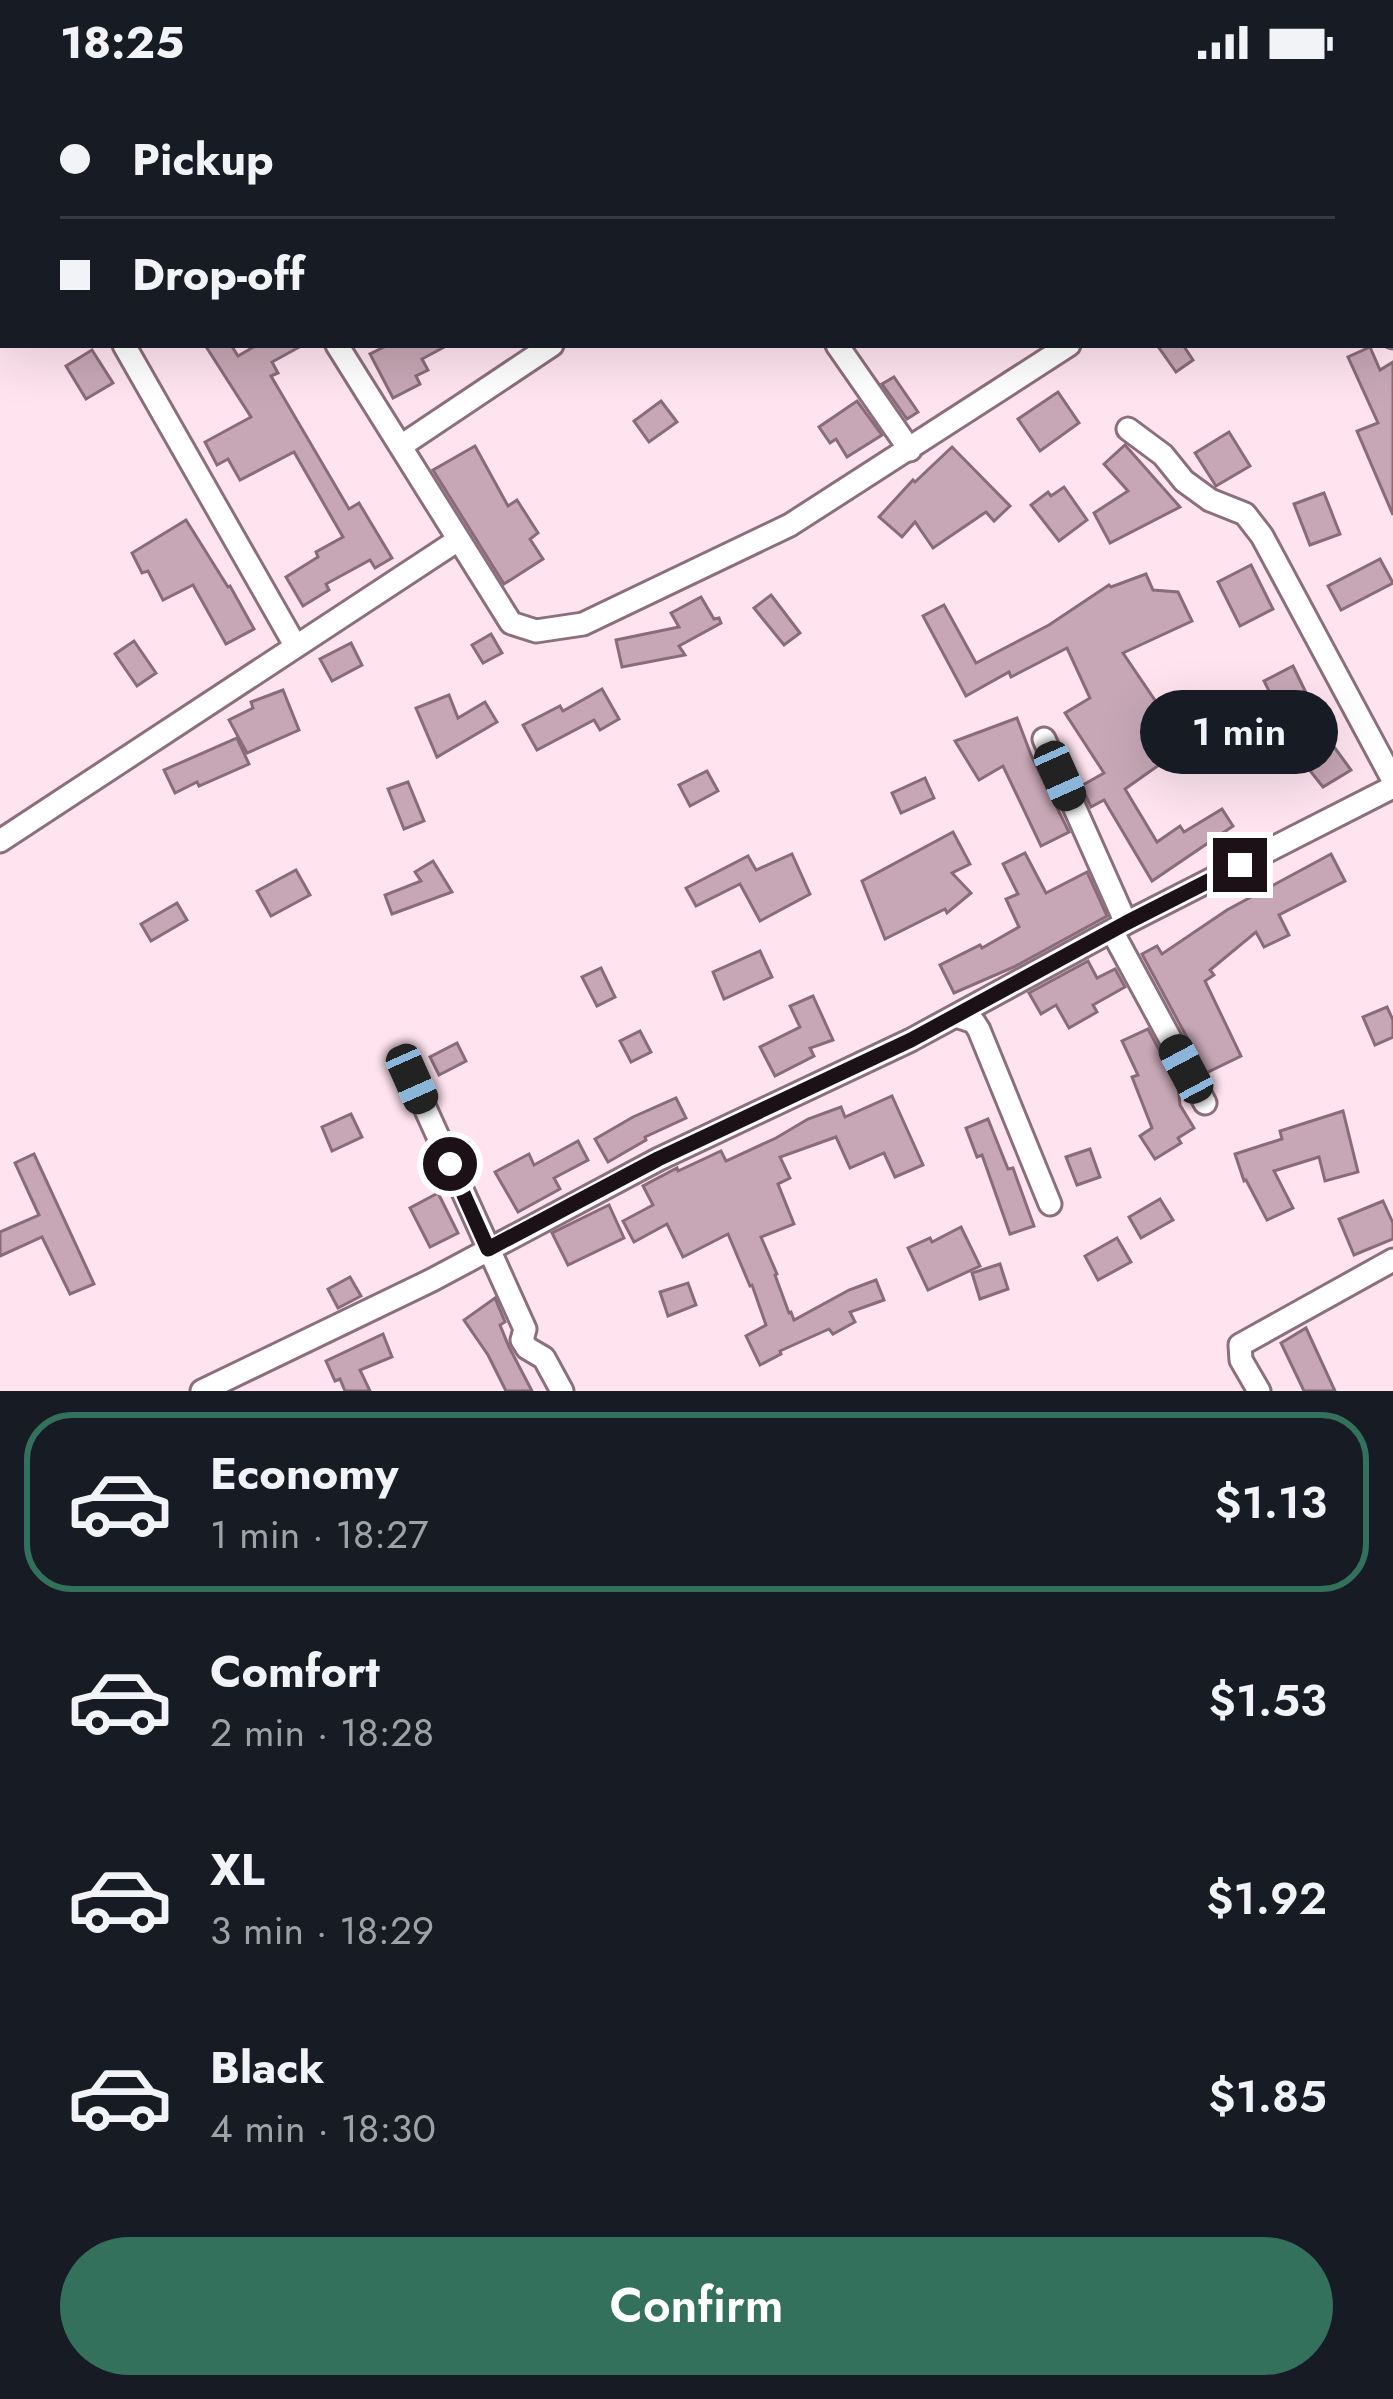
<!DOCTYPE html>
<html lang="en">
<head>
<meta charset="utf-8">
<style>
  :root { --surface:#171b24; --page:#20242c; --text:#f1f3f6; --muted:#9ea1a6; --line:#363941; --accent:#33715d }
  body { margin:0; font-family:Jost,sans-serif; background:var(--page); color:var(--text); height:100vh; display:flex; flex-direction:column; font-size:45px; white-space:nowrap }
  * { box-sizing:border-box; margin:0 }
  p { font-size:39px; color:var(--muted) }
  .icon { flex:none; width:66px; height:66px; fill:none; stroke:currentColor; stroke-width:2; stroke-linecap:round; stroke-linejoin:round }
  .map { position:relative; height:1307px; overflow:hidden }
  .side { display:flex; flex-direction:column; background:var(--surface); flex:1 }
  .side>* { flex:none }
  .top-card { position:absolute; left:0px; top:0px; width:1395px; height:264px; box-shadow:0 12px 48px #0002; display:grid; align-content:center; height:264px; padding:0 60px; background:var(--surface) }
  .end { position:absolute; width:54px; height:54px; margin:-27px; border:15px solid #1c1117; background:#fff; box-shadow:0 0 0 6px #fff }
  .from { border-radius:50% }
  .bubble { position:absolute; height:84px; border-radius:42px; background:var(--surface); box-shadow:0 12px 48px #0002; font-size:39px; font-weight:600; line-height:84px; text-align:center }
  .car { position:absolute; width:36px; height:72px; margin:-36px -18px; border-radius:15px; box-shadow:0 0 9px 3px #0007; background:linear-gradient(#222 24%,#8ab4d8 0 40%,#222 0 76%,#8ab4d8 0 86%,#222 0) }
  .top-card b { display:flex; align-items:center; gap:42px; height:114px; font-size:45px }
  .top-card b+b { border-top:3px solid var(--line) }
  .top-card i { width:30px; height:30px; background:var(--text) }
  ul { padding:21px 0 0; list-style:none }
  li { display:flex; align-items:center; gap:36px; height:180px; margin:0 24px 18px; padding:0 36px; border:6px solid transparent; border-radius:48px }
  li div { flex:1 }
  li b { display:block; font-size:45px }
  li em { font-style:normal; font-weight:600 }
  li.active { border-color:var(--accent) }
  li>.icon { width:108px; height:108px; stroke-width:1.5 }
  .primary-button { display:flex; gap:24px; margin-top:auto; padding:24px 60px }
  .primary-button a { flex:1; height:138px; border-radius:72px; background:var(--accent); color:#fff; font-size:48px; font-weight:600; line-height:138px; text-align:center }
  .status { display:flex; justify-content:space-between; align-items:center; height:84px; padding:0 60px; background:var(--surface); direction:ltr }
  .status svg { height:33px; fill:currentColor }
  .map>svg:first-child { display:block }
  .building { fill:#c7a7b5; stroke:#896b79; stroke-width:3 }
  .lines { fill:none; stroke-linecap:round; stroke-linejoin:round }
  .street-casing { stroke:#8c6f7c; stroke-width:27 }
  .street { stroke:#fff; stroke-width:21 }
  .route { stroke:#1c1117; stroke-width:15 }
</style>
</head>
<body>
<div class="status"><b>18:25</b><svg viewBox="0 0 49 12"><path d="M0 12V9h3v3zM5 12V6h3v6zM10 12V3h3v9zM15 12V0h3v12zM26 1h20v11H26zM47 4h2v5h-2z"/></svg></div>
<div class="map">
<svg width="1393" height="1307" viewBox="0 0 1393 1307">
  <rect width="100%" height="100%" fill="#ffe4ef"/>
  <g class="building">
    <path d="M 205,261 L 231,261 L 238,272 L 257,261 L 303,261 L 272,278 L 278,289 L 271,292 L 349,425 L 359,419 L 392,474 L 375,484 L 370,476 L 326,500 L 329,506 L 303,522 L 286,493 L 318,473 L 316,468 L 343,453 L 294,368 L 240,396 L 228,375 L 217,381 L 205,358 L 251,333 Z"/>
    <path d="M 388,261 L 448,261 L 422,275 L 428,286 L 416,292 L 420,300 L 393,314 L 370,270 Z"/>
    <path d="M 1157,261 L 1183,261 L 1193,276 L 1176,288 Z"/>
    <path d="M 1370,263 L 1380,286 L 1393,278 L 1393,431 L 1357,347 L 1378,339 L 1348,273 Z"/>
    <path d="M 92,266 L 113,299 L 86,315 L 66,282 Z"/>
    <path d="M 894,293 L 918,328 L 907,335 L 882,300 Z"/>
    <path d="M 1058,308 L 1079,339 L 1040,367 L 1018,335 Z"/>
    <path d="M 661,317 L 677,338 L 649,358 L 634,337 Z"/>
    <path d="M 857,317 L 882,351 L 847,373 L 836,355 L 830,359 L 819,343 Z"/>
    <path d="M 1229,348 L 1250,382 L 1216,402 L 1195,369 Z"/>
    <path d="M 1125,361 L 1180,423 L 1110,459 L 1094,429 L 1128,407 L 1104,380 Z"/>
    <path d="M 475,362 L 508,422 L 517,416 L 538,449 L 530,455 L 543,475 L 504,500 L 433,386 Z"/>
    <path d="M 952,363 L 1010,422 L 994,437 L 986,428 L 933,464 L 915,438 L 902,453 L 879,433 L 913,396 L 915,398 Z"/>
    <path d="M 1064,403 L 1087,436 L 1059,457 L 1031,421 L 1048,408 L 1051,412 Z"/>
    <path d="M 1324,409 L 1340,450 L 1310,461 L 1294,420 Z"/>
    <path d="M 186,436 L 228,503 L 230,502 L 254,545 L 226,560 L 193,501 L 163,516 L 148,487 L 142,489 L 132,469 Z"/>
    <path d="M 1380,475 L 1393,499 L 1341,526 L 1328,502 Z"/>
    <path d="M 1251,481 L 1273,525 L 1240,542 L 1218,498 Z"/>
    <path d="M 1146,490 L 1153,506 L 1178,508 L 1192,537 L 1123,569 L 1186,662 L 1125,705 L 1157,758 L 1180,742 L 1184,748 L 1222,725 L 1233,742 L 1152,797 L 1104,716 L 1091,723 L 1081,702 L 1104,689 L 1065,629 L 1090,614 L 1067,564 L 1011,593 L 1009,588 L 966,612 L 923,532 L 944,521 L 976,579 L 1049,541 L 1109,501 L 1111,503 Z"/>
    <path d="M 771,511 L 800,549 L 784,561 L 754,524 Z"/>
    <path d="M 701,513 L 714,535 L 719,534 L 721,539 L 679,562 L 685,571 L 622,583 L 616,556 L 679,543 L 671,529 Z"/>
    <path d="M 491,550 L 502,569 L 483,579 L 472,561 Z"/>
    <path d="M 134,557 L 156,589 L 137,602 L 115,570 Z"/>
    <path d="M 351,559 L 362,581 L 332,597 L 320,575 Z"/>
    <path d="M 1293,582 L 1313,623 L 1307,626 L 1351,686 L 1323,703 L 1296,669 L 1299,667 L 1264,597 Z"/>
    <path d="M 602,605 L 619,635 L 600,646 L 594,636 L 537,666 L 523,641 L 560,622 L 563,627 Z"/>
    <path d="M 283,606 L 299,646 L 247,669 L 229,636 L 253,624 L 251,618 Z"/>
    <path d="M 449,611 L 458,634 L 485,618 L 497,638 L 437,673 L 416,624 Z"/>
    <path d="M 1017,634 L 1031,671 L 1069,748 L 1041,762 L 1003,682 L 979,696 L 955,657 Z"/>
    <path d="M 237,654 L 249,680 L 199,702 L 197,698 L 175,709 L 164,686 Z"/>
    <path d="M 707,687 L 718,707 L 690,722 L 679,701 Z"/>
    <path d="M 925,694 L 934,714 L 901,729 L 892,709 Z"/>
    <path d="M 408,698 L 424,737 L 404,745 L 388,705 Z"/>
    <path d="M 953,748 L 970,780 L 952,789 L 971,809 L 947,829 L 945,825 L 885,855 L 862,797 Z"/>
    <path d="M 1025,769 L 1046,809 L 1087,788 L 1107,832 L 1014,883 L 954,909 L 940,881 L 980,861 L 982,864 L 1019,843 L 1006,815 L 1018,810 L 1003,780 Z"/>
    <path d="M 792,770 L 810,810 L 760,837 L 740,800 L 696,822 L 686,804 L 748,772 L 756,786 Z"/>
    <path d="M 1331,770 L 1345,797 L 1279,831 L 1289,851 L 1264,863 L 1256,848 L 1210,886 L 1214,891 L 1205,897 L 1241,972 L 1206,989 L 1142,870 L 1157,862 L 1162,870 L 1227,826 Z"/>
    <path d="M 433,777 L 452,808 L 392,830 L 385,811 L 421,797 L 415,788 Z"/>
    <path d="M 296,786 L 310,811 L 271,832 L 257,807 Z"/>
    <path d="M 177,819 L 187,836 L 151,857 L 141,840 Z"/>
    <path d="M 760,867 L 772,893 L 724,915 L 713,888 Z"/>
    <path d="M 1088,877 L 1097,894 L 1115,885 L 1125,903 L 1093,921 L 1097,928 L 1069,944 L 1056,921 L 1041,930 L 1029,909 Z"/>
    <path d="M 601,884 L 615,913 L 597,922 L 582,893 Z"/>
    <path d="M 813,912 L 833,956 L 810,964 L 814,972 L 775,992 L 760,963 L 800,943 L 790,922 Z"/>
    <path d="M 1387,923 L 1393,936 L 1393,953 L 1375,961 L 1363,933 Z"/>
    <path d="M 1148,945 L 1178,1001 L 1180,1021 L 1194,1044 L 1178,1054 L 1181,1059 L 1155,1075 L 1140,1052 L 1152,1044 L 1132,993 L 1138,991 L 1122,957 Z"/>
    <path d="M 640,947 L 651,968 L 631,978 L 620,957 Z"/>
    <path d="M 457,959 L 466,977 L 439,991 L 430,973 Z"/>
    <path d="M 892,1012 L 923,1081 L 895,1093 L 884,1069 L 850,1084 L 836,1053 L 780,1073 L 790,1094 L 778,1100 L 794,1140 L 761,1153 L 777,1190 L 775,1191 L 789,1229 L 791,1228 L 794,1236 L 849,1206 L 876,1196 L 884,1216 L 850,1228 L 855,1238 L 833,1250 L 829,1245 L 780,1267 L 781,1270 L 760,1281 L 746,1252 L 766,1241 L 752,1201 L 750,1202 L 728,1150 L 683,1173 L 667,1140 L 634,1158 L 623,1137 L 653,1121 L 643,1102 L 677,1084 L 678,1087 L 721,1067 L 726,1077 L 776,1054 L 808,1035 L 841,1023 L 845,1033 Z"/>
    <path d="M 676,1014 L 686,1034 L 645,1053 L 646,1056 L 608,1078 L 595,1055 L 633,1033 Z"/>
    <path d="M 1343,1027 L 1358,1088 L 1325,1097 L 1319,1073 L 1274,1087 L 1293,1124 L 1267,1136 L 1246,1096 L 1244,1097 L 1235,1070 L 1282,1055 L 1280,1047 Z"/>
    <path d="M 351,1030 L 362,1053 L 332,1067 L 322,1043 Z"/>
    <path d="M 988,1035 L 1008,1085 L 1013,1084 L 1034,1142 L 1010,1150 L 982,1071 L 977,1073 L 966,1044 Z"/>
    <path d="M 578,1057 L 588,1076 L 554,1094 L 560,1105 L 518,1128 L 495,1088 L 529,1070 L 534,1081 Z"/>
    <path d="M 1090,1065 L 1100,1093 L 1077,1101 L 1066,1073 Z"/>
    <path d="M 34,1070 L 94,1200 L 70,1210 L 42,1153 L 0,1172 L 0,1148 L 39,1131 L 15,1079 Z"/>
    <path d="M 438,1109 L 458,1149 L 430,1163 L 410,1124 Z"/>
    <path d="M 1160,1115 L 1173,1136 L 1141,1154 L 1129,1133 Z"/>
    <path d="M 1383,1117 L 1393,1139 L 1393,1155 L 1354,1171 L 1339,1135 Z"/>
    <path d="M 609,1121 L 624,1154 L 568,1181 L 552,1149 Z"/>
    <path d="M 961,1143 L 980,1182 L 928,1206 L 908,1164 L 930,1154 L 932,1158 Z"/>
    <path d="M 1117,1154 L 1131,1178 L 1098,1196 L 1085,1172 Z"/>
    <path d="M 1000,1180 L 1008,1205 L 980,1215 L 972,1189 Z"/>
    <path d="M 350,1193 L 361,1212 L 338,1224 L 328,1205 Z"/>
    <path d="M 688,1199 L 696,1221 L 668,1232 L 660,1208 Z"/>
    <path d="M 495,1214 L 505,1238 L 500,1241 L 509,1263 L 532,1307 L 506,1307 L 488,1271 L 464,1236 Z"/>
    <path d="M 1306,1244 L 1335,1307 L 1304,1307 L 1281,1259 Z"/>
    <path d="M 383,1250 L 392,1273 L 360,1286 L 370,1307 L 345,1307 L 340,1295 L 335,1297 L 326,1277 Z"/>
  </g>
  <g class="lines">
    <defs>
      <g id="street">
        <path d="M 181,0 L 183,3"/>
        <path d="M 431,0 L 433,3"/>
        <path d="M 1267,0 L 1268,3"/>
        <path d="M 29,3 L 32,0"/>
        <path d="M 972,3 L 977,0"/>
        <path d="M 0,45 L 3,50"/>
        <path d="M 1392,51 L 1393,50"/>
        <path d="M 1392,251 L 1393,253"/>
        <path d="M 124,261 L 295,561"/>
        <path d="M 337,261 L 511,539 L 536,547 L 583,540 L 790,441 L 1069,261"/>
        <path d="M 837,261 L 910,366"/>
        <path d="M 1128,345 L 1163,371 L 1184,397 L 1210,416 L 1245,430 L 1262,452 L 1393,696"/>
        <path d="M 401,362 L 552,261"/>
        <path d="M 1044,655 L 1126,839"/>
        <path d="M 0,757 L 458,456"/>
        <path d="M 1113,849 L 1205,1019"/>
        <path d="M 956,932 L 974,938 L 979,946 L 1050,1120"/>
        <path d="M 412,995 L 525,1245 L 522,1256 L 527,1264 L 544,1274 L 562,1307"/>
        <path d="M 202,1307 L 432,1196 L 659,1075 L 911,956 L 1126,839 L 1393,703"/>
        <path d="M 1259,1307 L 1241,1276 L 1240,1261 L 1393,1176"/>
      </g>
    </defs>
    <use href="#street" class="street-casing"/>
    <use href="#street" class="street"/>
  </g>
  <g class="lines">
    <path class="route" d="M 450,1080 L 488,1165 L 658,1075 L 911,956 L 1126,839 L 1240,781"/>
  </g>
</svg>
<i class="end from" style="left:450px;top:1080px"></i>
<i class="end" style="left:1240px;top:781px"></i>
<div class="bubble" style="left:1140px;top:606px;width:198px">1 min</div>
<i class="car" style="left:1060px;top:692px;rotate:156deg"></i>
<i class="car" style="left:1186px;top:985px;rotate:332deg"></i>
<i class="car" style="left:412px;top:995px;rotate:156deg"></i>
<div class="top-card">
<b><i class="from"></i>Pickup</b>
<b><i></i>Drop-off</b>
</div>
</div>
<section class="side">
<ul>
<li class="active"><svg class="icon" aria-label="car" viewBox="0 0 24 24"><path d="M5 17H2v-5l4-1 3-4h7l3 4 3 1v5h-3M9 17h6M6 11h13"/><circle cx="7" cy="17" r="2"/><circle cx="17" cy="17" r="2"/></svg><div><b>Economy</b><p>1 min · 18:27</p></div><em>$1.13</em></li>
<li><svg class="icon" aria-label="car" viewBox="0 0 24 24"><path d="M5 17H2v-5l4-1 3-4h7l3 4 3 1v5h-3M9 17h6M6 11h13"/><circle cx="7" cy="17" r="2"/><circle cx="17" cy="17" r="2"/></svg><div><b>Comfort</b><p>2 min · 18:28</p></div><em>$1.53</em></li>
<li><svg class="icon" aria-label="car" viewBox="0 0 24 24"><path d="M5 17H2v-5l4-1 3-4h7l3 4 3 1v5h-3M9 17h6M6 11h13"/><circle cx="7" cy="17" r="2"/><circle cx="17" cy="17" r="2"/></svg><div><b>XL</b><p>3 min · 18:29</p></div><em>$1.92</em></li>
<li><svg class="icon" aria-label="car" viewBox="0 0 24 24"><path d="M5 17H2v-5l4-1 3-4h7l3 4 3 1v5h-3M9 17h6M6 11h13"/><circle cx="7" cy="17" r="2"/><circle cx="17" cy="17" r="2"/></svg><div><b>Black</b><p>4 min · 18:30</p></div><em>$1.85</em></li>
</ul>
<div class="primary-button"><a>Confirm</a></div>
</section>
</body>
</html>
